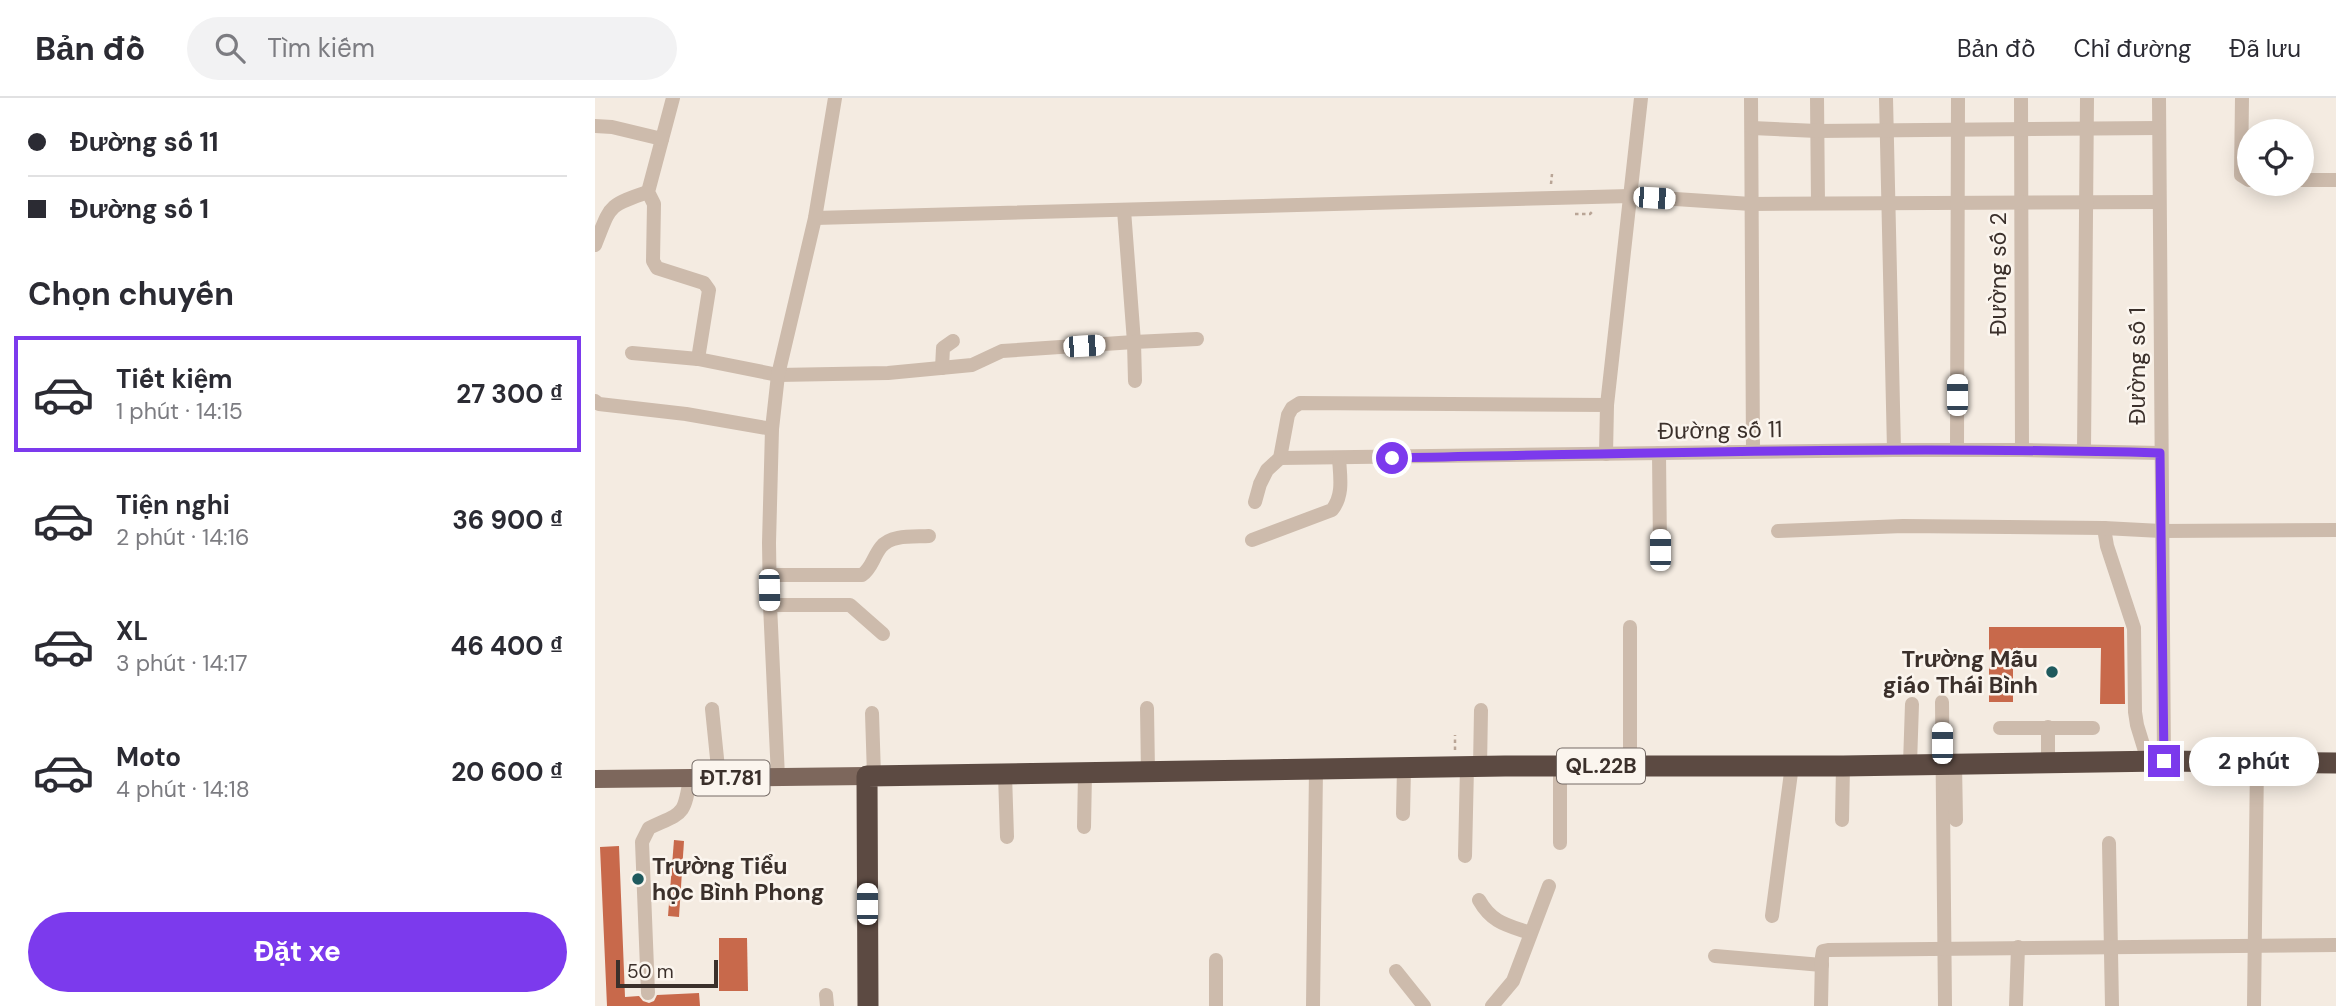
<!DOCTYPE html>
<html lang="vi">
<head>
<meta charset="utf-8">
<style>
  :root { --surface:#fff; --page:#f2f2f3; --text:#2b2b33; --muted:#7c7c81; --line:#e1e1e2; --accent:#7c3aed }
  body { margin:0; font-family:"DM Sans",sans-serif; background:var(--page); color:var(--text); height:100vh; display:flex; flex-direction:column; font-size:26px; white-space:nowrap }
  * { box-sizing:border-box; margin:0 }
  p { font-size:23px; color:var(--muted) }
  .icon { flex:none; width:38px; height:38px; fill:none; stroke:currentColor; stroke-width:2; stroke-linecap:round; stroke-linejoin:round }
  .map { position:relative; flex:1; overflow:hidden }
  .sheet { display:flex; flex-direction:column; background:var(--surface); width:595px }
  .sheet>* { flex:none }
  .banner { display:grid; align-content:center; height:154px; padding:0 28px; background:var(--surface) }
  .buttons { position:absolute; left:1642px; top:21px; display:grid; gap:14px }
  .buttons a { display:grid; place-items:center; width:77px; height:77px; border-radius:50%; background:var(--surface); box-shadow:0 4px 18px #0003; font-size:35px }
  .scale { position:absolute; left:21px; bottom:18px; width:102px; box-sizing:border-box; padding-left:7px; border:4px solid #3b302b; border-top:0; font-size:19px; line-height:24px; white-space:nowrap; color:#3b302b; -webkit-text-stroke:5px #fbf5ee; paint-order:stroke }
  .end { position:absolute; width:32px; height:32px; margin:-16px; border:9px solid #7c3aed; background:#fff; box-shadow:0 0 0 4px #fff }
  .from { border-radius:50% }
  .bubble { position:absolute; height:49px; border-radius:24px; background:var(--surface); box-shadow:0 4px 18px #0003; font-size:23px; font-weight:700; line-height:49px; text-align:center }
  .car { position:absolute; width:21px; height:42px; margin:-21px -10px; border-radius:9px; box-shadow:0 0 5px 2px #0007; background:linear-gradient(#fff 24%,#345 0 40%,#fff 0 76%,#345 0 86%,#fff 0) }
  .banner b { display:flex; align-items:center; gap:24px; height:66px; font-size:26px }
  .banner b+b { border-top:2px solid var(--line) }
  .banner i { width:18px; height:18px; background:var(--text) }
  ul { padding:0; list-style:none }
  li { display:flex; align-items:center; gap:21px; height:116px; margin:0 14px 10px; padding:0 14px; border:4px solid transparent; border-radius:0px }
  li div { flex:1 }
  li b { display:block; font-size:26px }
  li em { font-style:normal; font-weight:700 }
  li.active { border-color:var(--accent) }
  li>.icon { width:63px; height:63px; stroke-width:1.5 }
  h2 { padding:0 28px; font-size:32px; line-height:84px }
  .primary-button { display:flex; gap:14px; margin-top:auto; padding:14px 28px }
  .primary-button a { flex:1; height:80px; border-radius:42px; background:var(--accent); color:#fff; font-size:28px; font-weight:700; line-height:80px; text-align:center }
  header { display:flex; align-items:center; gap:42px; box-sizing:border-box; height:98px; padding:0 35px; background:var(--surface); border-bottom:2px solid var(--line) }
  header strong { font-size:33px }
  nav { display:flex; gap:38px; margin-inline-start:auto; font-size:24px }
  .search { width:490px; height:63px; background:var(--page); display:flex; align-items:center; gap:18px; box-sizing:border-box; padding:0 24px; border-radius:38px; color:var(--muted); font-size:26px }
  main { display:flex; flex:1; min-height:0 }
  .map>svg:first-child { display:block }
  .building { fill:#c8694b }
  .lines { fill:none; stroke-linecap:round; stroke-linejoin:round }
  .path { stroke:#b9a596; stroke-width:2.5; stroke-dasharray:3.5 3.5; stroke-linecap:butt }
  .minor { stroke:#cdbbac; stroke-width:14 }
  .major { stroke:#7d675c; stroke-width:18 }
  .highway { stroke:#5c4a42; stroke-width:21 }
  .route { stroke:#7c3aed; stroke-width:9 }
  .poi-dot { fill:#1f5a5e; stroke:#fbf5ee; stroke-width:2.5 }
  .labels { text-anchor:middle; stroke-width:5; stroke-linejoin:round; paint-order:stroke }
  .shield { fill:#fbf5ee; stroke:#756b66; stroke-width:2 }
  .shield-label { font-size:21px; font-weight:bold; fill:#3b302b }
  .street-label { font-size:23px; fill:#3b302b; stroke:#fbf5ee }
  .poi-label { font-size:23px; font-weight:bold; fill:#3b302b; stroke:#fbf5ee; text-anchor:end }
</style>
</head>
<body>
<header>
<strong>Bản đồ</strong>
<div class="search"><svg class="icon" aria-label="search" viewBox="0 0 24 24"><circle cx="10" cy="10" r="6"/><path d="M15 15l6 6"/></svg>Tìm kiếm</div>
<nav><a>Bản đồ</a><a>Chỉ đường</a><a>Đã lưu</a></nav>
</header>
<main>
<section class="sheet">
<div class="banner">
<b><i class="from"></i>Đường số 11</b>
<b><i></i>Đường số 1</b>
</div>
<h2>Chọn chuyến</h2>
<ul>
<li class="active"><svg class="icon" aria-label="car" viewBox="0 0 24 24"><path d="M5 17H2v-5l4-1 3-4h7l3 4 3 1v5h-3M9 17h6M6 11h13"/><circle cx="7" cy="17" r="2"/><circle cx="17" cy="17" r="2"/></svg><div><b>Tiết kiệm</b><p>1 phút · 14:15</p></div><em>27 300 ₫</em></li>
<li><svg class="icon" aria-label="car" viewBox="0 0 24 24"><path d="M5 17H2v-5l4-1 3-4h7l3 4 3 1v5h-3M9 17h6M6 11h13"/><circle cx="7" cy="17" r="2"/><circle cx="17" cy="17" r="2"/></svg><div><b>Tiện nghi</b><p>2 phút · 14:16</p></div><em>36 900 ₫</em></li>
<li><svg class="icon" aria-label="car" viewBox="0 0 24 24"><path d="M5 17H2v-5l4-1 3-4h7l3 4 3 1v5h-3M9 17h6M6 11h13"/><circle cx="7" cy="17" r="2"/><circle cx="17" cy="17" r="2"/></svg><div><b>XL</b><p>3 phút · 14:17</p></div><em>46 400 ₫</em></li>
<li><svg class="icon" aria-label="car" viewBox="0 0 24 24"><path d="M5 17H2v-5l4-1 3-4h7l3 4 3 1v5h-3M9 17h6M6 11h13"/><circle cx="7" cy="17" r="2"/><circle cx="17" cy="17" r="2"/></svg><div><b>Moto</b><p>4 phút · 14:18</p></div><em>20 600 ₫</em></li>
</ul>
<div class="primary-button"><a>Đặt xe</a></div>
</section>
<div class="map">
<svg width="1741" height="908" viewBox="0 0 1741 908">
  <rect width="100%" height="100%" fill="#f4ebe1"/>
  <g class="building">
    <path d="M 1394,529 L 1529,529 L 1530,606 L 1505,606 L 1506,550 L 1418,550 L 1418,604 L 1394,604 Z"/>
    <path d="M 79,742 L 89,743 L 84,819 L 73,818 Z"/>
    <path d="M 24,748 L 30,899 L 44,898 L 48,903 L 54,905 L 59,903 L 62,897 L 104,895 L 105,908 L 12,908 L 5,749 Z"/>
    <path d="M 124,840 L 152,840 L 153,893 L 124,893 Z"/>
  </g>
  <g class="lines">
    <g class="path">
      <path d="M 956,86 L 957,76"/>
      <path d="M 980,116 L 995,116 L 999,112"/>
      <path d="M 860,652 L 860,637"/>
    </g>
    <g class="minor">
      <path d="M 78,0 L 53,94 L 59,106 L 58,163 L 62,170 L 109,185 L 114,192 L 103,261"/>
      <path d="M 1156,0 L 1158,353"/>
      <path d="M 1222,0 L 1223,105"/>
      <path d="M 1291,0 L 1299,352"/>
      <path d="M 1426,0 L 1427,352"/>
      <path d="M 1564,0 L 1569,663"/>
      <path d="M 1647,0 L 1646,77 L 1654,82"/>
      <path d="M 0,28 L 17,29 L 67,41"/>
      <path d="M 1157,30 L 1222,33 L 1563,30"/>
      <path d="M 1706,82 L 1741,82"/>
      <path d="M 220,120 L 1035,98 L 1156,106 L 1564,104"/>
      <path d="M 0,147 C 16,108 11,108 53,94"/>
      <path d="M 37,255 L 103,261 L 183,277 L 293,275 L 377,267 L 407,253 L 539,244 L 529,112"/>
      <path d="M 347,270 L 348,250 L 358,243"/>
      <path d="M 540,283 L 539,244 L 602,241"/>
      <path d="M 0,303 L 4,306 L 91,316 L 177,331"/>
      <path d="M 1012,307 L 1046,0"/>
      <path d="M 1362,352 L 1363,0"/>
      <path d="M 1489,353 L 1492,0"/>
      <path d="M 1064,355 L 1065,452"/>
      <path d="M 685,360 L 1299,352 L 1427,352 L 1565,355"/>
      <path d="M 660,404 L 665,386 L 672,372 L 685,360 L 693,317 L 697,310 L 705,305 L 1012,307 L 1011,356"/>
      <path d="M 1509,430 L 1512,448 L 1539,530 L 1540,614 L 1542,627 L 1553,663"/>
      <path d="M 1183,433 L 1308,428 L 1509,430 L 1566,433 L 1741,432"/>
      <path d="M 657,442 L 737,412 C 749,397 745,378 744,360"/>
      <path d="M 174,477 L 267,477 C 277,470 278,459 286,449 C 296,436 320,439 334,438"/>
      <path d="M 175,507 L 255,507 L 288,536"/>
      <path d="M 1347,604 L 1350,908"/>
      <path d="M 552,610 L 553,674"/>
      <path d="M 117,611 L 124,680"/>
      <path d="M 277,615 L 279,678"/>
      <path d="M 1405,630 L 1498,630"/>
      <path d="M 1453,664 L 1453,629"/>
      <path d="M 1315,666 L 1317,606"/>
      <path d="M 1360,666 L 1361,722"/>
      <path d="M 1035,667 L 1035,529"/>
      <path d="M 885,669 L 886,612"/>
      <path d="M 410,676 L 412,739"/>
      <path d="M 183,679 L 175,507 L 174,445 L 177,331 L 183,277 L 220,120 L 240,0"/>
      <path d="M 808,716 L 809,670"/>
      <path d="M 1247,722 L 1248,668"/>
      <path d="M 489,729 L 490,675"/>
      <path d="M 965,745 L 965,668"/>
      <path d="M 1514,745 L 1517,908"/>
      <path d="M 870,758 L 872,669"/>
      <path d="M 884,802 C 897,825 912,827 935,835"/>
      <path d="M 1177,818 L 1197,667"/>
      <path d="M 1120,858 L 1227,867"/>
      <path d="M 801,873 L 829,908"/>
      <path d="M 53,895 L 47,744 L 54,730 C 88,714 89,719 95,680"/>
      <path d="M 231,897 L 232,908"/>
      <path d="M 621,908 L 621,862"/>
      <path d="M 718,908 L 721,671"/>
      <path d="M 897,908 L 918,883 L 954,788"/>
      <path d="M 1226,908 L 1227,859 L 1228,853 L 1233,852 L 1741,847"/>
      <path d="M 1421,908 L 1423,849"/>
      <path d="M 1659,908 L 1662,664"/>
    </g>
    <path class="major" d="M 0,681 L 272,678"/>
    <path class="highway" d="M 273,908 L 272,678 L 910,668 L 1248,668 L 1569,663 L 1741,665"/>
  </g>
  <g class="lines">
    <path class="route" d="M 797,360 C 1053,355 1309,348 1565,355 L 1569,663"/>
  </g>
  <g class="poi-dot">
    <circle cx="1457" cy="574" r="7"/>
    <circle cx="43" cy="781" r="7"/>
  </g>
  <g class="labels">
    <g class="shield">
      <rect x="962" y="650.5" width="88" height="35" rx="5"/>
      <rect x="97.5" y="662.5" width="77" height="35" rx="5"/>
    </g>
    <g class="shield-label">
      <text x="1006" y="675">QL.22B</text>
      <text x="136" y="687">ĐT.781</text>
    </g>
    <g class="street-label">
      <text transform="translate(1403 176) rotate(-90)" y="8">Đường số 2</text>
      <text transform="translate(1542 268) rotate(-90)" y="8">Đường số 1</text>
      <text transform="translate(1125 332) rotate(-1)" y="8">Đường số 11</text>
    </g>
    <g class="poi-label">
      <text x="1443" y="569">Trường Mẫu<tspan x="1443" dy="26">giáo Thái Bình</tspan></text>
      <text x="57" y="776" text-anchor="start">Trường Tiểu<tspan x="57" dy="26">học Bình Phong</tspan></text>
    </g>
  </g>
</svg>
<div class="buttons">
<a><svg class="icon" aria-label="locate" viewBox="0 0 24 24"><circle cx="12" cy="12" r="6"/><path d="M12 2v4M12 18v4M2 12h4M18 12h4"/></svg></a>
</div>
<div class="scale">50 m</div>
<i class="end from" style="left:797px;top:360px"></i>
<i class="end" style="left:1569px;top:663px"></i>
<div class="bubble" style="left:1594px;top:639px;width:130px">2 phút</div>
<i class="car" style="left:1059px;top:100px;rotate:94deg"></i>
<i class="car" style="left:489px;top:248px;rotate:86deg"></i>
<i class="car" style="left:1362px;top:297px;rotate:0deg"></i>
<i class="car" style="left:1065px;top:452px;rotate:0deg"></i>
<i class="car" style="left:174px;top:492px;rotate:179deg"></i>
<i class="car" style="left:1347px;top:645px;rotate:0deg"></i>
<i class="car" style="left:272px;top:806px;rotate:0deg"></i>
</div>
</main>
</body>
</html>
